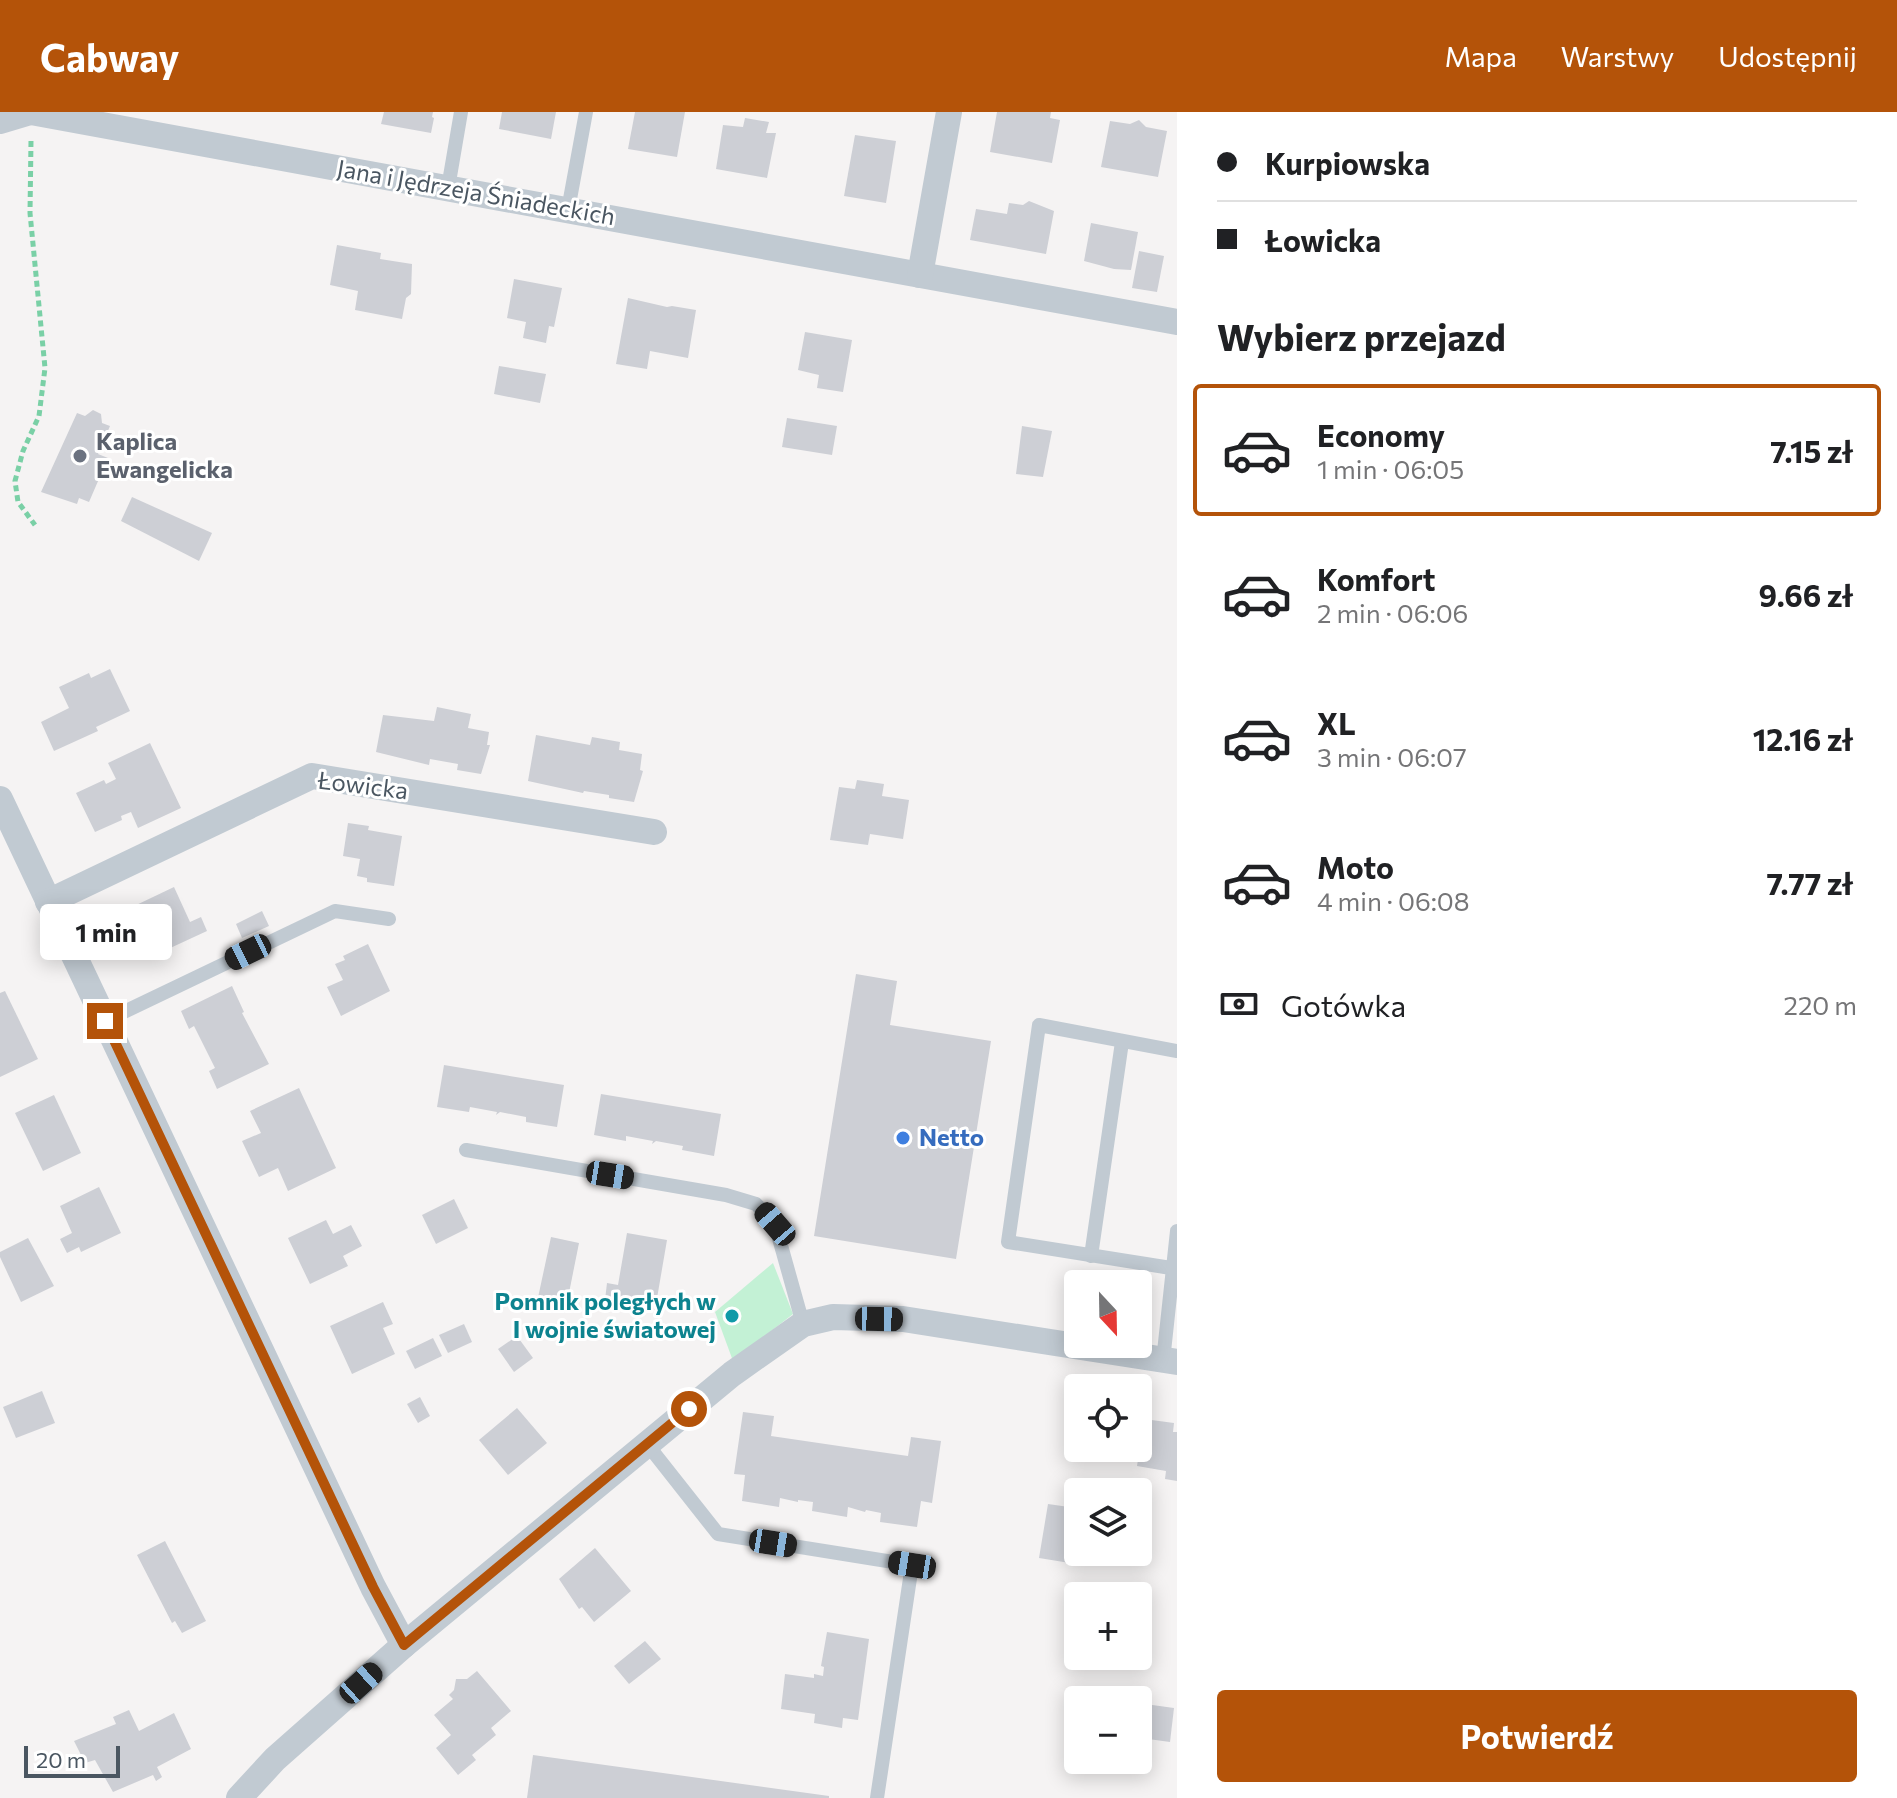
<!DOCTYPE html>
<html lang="pl">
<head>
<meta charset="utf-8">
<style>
  :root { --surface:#fff; --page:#f6f6f6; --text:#202124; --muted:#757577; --line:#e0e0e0; --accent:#b45309 }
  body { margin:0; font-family:Commissioner,sans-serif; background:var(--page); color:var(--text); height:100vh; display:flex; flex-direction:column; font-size:30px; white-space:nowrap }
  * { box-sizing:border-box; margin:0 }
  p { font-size:26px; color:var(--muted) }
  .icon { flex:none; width:44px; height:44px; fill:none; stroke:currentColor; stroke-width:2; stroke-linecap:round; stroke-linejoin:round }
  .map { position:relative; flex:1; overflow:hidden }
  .details { display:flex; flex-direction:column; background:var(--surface); width:720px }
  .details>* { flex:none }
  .hud { display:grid; align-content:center; height:176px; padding:0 40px; background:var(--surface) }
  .needle { width:52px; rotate:158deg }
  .controls { position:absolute; left:1064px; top:1158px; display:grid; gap:16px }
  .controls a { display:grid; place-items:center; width:88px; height:88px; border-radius:8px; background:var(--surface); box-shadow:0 4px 20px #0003; font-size:40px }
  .scale { position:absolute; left:24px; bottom:20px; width:96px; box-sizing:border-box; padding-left:8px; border:4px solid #4a5661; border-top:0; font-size:22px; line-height:28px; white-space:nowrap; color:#4a5661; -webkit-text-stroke:6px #fff; paint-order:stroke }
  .end { position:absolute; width:36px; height:36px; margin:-18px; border:10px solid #b45309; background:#fff; box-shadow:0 0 0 4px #fff }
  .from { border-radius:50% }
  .bubble { position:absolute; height:56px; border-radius:8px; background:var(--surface); box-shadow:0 4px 20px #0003; font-size:26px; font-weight:700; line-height:56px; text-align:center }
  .car { position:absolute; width:24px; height:48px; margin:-24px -12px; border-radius:10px; box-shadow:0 0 6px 2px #0007; background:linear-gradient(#222 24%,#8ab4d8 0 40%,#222 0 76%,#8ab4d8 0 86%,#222 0) }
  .hud b { display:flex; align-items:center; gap:28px; height:76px; font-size:30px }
  .hud b+b { border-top:2px solid var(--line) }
  .hud i { width:20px; height:20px; background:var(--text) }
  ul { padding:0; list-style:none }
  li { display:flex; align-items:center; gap:24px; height:132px; margin:0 16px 12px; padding:0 24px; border:4px solid transparent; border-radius:8px }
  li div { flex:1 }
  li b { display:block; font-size:30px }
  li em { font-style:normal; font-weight:700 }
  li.selected { border-color:var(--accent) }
  li>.icon { width:72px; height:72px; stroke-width:1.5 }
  h2 { padding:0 40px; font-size:36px; line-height:96px }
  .pay { display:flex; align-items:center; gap:20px; height:88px; padding:0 40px; font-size:30px }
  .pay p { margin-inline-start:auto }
  .cta { display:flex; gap:16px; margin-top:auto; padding:16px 40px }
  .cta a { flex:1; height:92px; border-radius:8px; background:var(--accent); color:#fff; font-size:32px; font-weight:700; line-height:92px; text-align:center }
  header { display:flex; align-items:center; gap:48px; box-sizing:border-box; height:112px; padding:0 40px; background:var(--accent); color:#fff }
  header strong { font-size:38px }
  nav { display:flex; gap:44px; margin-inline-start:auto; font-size:28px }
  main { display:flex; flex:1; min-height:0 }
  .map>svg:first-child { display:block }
  .green { fill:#c3f1d5 }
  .building { fill:#cdcfd5 }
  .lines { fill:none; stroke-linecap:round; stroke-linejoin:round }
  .path { stroke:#7ad0a6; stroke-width:5; stroke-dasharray:6 4; stroke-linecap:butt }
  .lane { stroke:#c1cad2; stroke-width:14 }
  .street { stroke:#c1cad2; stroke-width:26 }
  .route { stroke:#b45309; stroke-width:10 }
  .worship-dot { fill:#6b7280; stroke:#fff; stroke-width:3 }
  .shop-dot { fill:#3f7fe0; stroke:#fff; stroke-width:3 }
  .culture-dot { fill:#0f9aa8; stroke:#fff; stroke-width:3 }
  .labels { text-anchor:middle; stroke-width:6; stroke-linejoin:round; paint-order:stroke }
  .street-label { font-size:24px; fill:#4a5661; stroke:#fff }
  .worship-label { font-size:24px; font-weight:bold; fill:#5b616d; stroke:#fff; text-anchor:start }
  .shop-label { font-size:24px; font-weight:bold; fill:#366cbe; stroke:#fff; text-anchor:start }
  .culture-label { font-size:24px; font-weight:bold; fill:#0d838f; stroke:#fff; text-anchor:end }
</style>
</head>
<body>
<header>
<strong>Cabway</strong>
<nav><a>Mapa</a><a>Warstwy</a><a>Udostępnij</a></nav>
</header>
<main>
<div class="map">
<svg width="1177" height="1686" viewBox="0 0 1177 1686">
  <rect width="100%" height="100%" fill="#f5f3f3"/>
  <path class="green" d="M 773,1151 L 793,1202 L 733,1249 L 715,1200 Z"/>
  <g class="building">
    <path d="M 384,0 L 433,0 L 432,5 L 434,6 L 431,21 L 381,12 Z"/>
    <path d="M 502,0 L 556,0 L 551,27 L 499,17 Z"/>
    <path d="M 635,0 L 685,0 L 677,45 L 628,37 Z"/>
    <path d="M 997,0 L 1051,0 L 1050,6 L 1060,8 L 1052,51 L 990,40 Z"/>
    <path d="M 745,6 L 769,10 L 766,21 L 776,21 L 767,66 L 716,57 L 723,13 L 743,15 Z"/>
    <path d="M 1139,8 L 1146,15 L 1167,19 L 1158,65 L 1101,55 L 1110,9 L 1130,12 Z"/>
    <path d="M 855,23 L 896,29 L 886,91 L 844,84 Z"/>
    <path d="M 1029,89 L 1054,99 L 1046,142 L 970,128 L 976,97 L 1007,102 L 1009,91 L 1023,93 Z"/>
    <path d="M 1091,111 L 1138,120 L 1131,158 L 1114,157 L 1084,149 Z"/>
    <path d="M 337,133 L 381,141 L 380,147 L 412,152 L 411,182 L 406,186 L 402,207 L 355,198 L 358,179 L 330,173 Z"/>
    <path d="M 1139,139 L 1164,144 L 1157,180 L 1132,176 Z"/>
    <path d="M 514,167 L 562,176 L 554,215 L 549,214 L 546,231 L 523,226 L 526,210 L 507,206 Z"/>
    <path d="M 628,186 L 667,195 L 672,194 L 696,198 L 688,246 L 650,239 L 647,257 L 616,252 Z"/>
    <path d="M 805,220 L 852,228 L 843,280 L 817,276 L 819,263 L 798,258 Z"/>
    <path d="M 499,254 L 546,262 L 540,291 L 494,282 Z"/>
    <path d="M 93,298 L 101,302 L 102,311 L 110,314 L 98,342 L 108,346 L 89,390 L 79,386 L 77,392 L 41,380 L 77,301 L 85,304 Z"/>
    <path d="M 787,306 L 837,314 L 832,343 L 782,335 Z"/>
    <path d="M 1022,314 L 1052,319 L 1043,365 L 1016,362 Z"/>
    <path d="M 132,385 L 212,421 L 199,449 L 121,409 Z"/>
    <path d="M 110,557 L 130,599 L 96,615 L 98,619 L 54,639 L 41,610 L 69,596 L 59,575 L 89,561 L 91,566 Z"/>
    <path d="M 437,595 L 471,602 L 468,616 L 489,620 L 487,633 L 490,633 L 481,662 L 457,658 L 458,652 L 430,647 L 429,653 L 376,640 L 383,603 L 434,609 Z"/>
    <path d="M 536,623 L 590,633 L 592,625 L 620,630 L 619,638 L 642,642 L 640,658 L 643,659 L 634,690 L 609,686 L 609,683 L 584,679 L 583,681 L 528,669 Z"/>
    <path d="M 150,631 L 181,696 L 138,716 L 131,700 L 121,704 L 122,708 L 95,720 L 76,681 L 104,668 L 106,672 L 116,667 L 108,651 Z"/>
    <path d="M 857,668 L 884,672 L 882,684 L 909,688 L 903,727 L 870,722 L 868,733 L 830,728 L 839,675 L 855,677 Z"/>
    <path d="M 348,711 L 369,714 L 368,718 L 402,724 L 394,774 L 367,770 L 367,766 L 357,764 L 360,747 L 343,744 Z"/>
    <path d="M 174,775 L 190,810 L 201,805 L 207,819 L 153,844 L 130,796 Z"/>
    <path d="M 262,799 L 269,814 L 242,826 L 236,812 Z"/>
    <path d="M 368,832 L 390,879 L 341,904 L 327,875 L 343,868 L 335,852 L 345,848 L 343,844 Z"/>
    <path d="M 856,862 L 897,869 L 890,913 L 991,929 L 956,1147 L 814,1124 Z"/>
    <path d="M 232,874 L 244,900 L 242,901 L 269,952 L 217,977 L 209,959 L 215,956 L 194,914 L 189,917 L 181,899 Z"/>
    <path d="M 5,879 L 38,947 L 0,965 L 0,881 Z"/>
    <path d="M 444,953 L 564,973 L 557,1015 L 526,1010 L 526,1005 L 500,1000 L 496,1003 L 497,1000 L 470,995 L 469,1000 L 437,995 Z"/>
    <path d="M 299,976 L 336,1056 L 288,1079 L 278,1056 L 259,1065 L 242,1029 L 261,1021 L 250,999 Z"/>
    <path d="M 601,982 L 721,1002 L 714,1044 L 682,1038 L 683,1034 L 656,1029 L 652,1032 L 653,1029 L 626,1024 L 626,1029 L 594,1023 Z"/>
    <path d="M 54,983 L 81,1041 L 43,1059 L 15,1001 Z"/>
    <path d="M 99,1075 L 121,1121 L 81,1140 L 79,1135 L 67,1141 L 60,1127 L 72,1121 L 60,1094 Z"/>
    <path d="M 454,1087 L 468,1116 L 436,1132 L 422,1103 Z"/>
    <path d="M 326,1108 L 333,1122 L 351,1113 L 362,1134 L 343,1144 L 348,1154 L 310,1172 L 288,1126 Z"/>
    <path d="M 627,1121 L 667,1128 L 655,1198 L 605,1188 L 607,1171 L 618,1173 Z"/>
    <path d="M 551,1125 L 579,1131 L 565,1201 L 536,1195 Z"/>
    <path d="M 28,1126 L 54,1174 L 21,1190 L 0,1145 L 0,1140 Z"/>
    <path d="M 383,1190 L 393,1212 L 383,1216 L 395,1242 L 352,1262 L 330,1214 Z"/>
    <path d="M 464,1212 L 472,1230 L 448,1241 L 439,1223 Z"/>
    <path d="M 517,1224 L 533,1246 L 514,1260 L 498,1237 Z"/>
    <path d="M 433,1226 L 442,1244 L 415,1257 L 406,1239 Z"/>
    <path d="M 42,1279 L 55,1311 L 16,1326 L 3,1295 Z"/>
    <path d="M 420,1285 L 430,1304 L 418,1311 L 407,1292 Z"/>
    <path d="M 517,1296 L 547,1331 L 508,1363 L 479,1328 Z"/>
    <path d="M 743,1300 L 774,1304 L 771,1324 L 873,1339 L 908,1344 L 911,1325 L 941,1329 L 932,1391 L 921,1389 L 917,1415 L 880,1410 L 881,1401 L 866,1398 L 865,1400 L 848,1395 L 847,1405 L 812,1399 L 813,1390 L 798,1388 L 798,1390 L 780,1386 L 779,1395 L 742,1389 L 745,1363 L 734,1362 Z"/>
    <path d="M 1144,1307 L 1174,1311 L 1173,1320 L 1177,1320 L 1177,1369 L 1165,1367 L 1166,1359 L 1137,1354 Z"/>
    <path d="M 1071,1383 L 1078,1384 L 1078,1440 L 1109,1440 L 1108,1451 L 1081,1448 L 1082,1453 L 1039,1446 L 1048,1392 L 1069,1395 Z"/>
    <path d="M 165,1429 L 206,1509 L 182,1521 L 175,1509 L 172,1511 L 137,1443 Z"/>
    <path d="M 595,1436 L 631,1479 L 594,1510 L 582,1495 L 579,1497 L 559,1467 Z"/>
    <path d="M 827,1520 L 869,1527 L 858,1608 L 843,1606 L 842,1616 L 814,1611 L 815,1602 L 781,1597 L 785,1562 L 814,1566 L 814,1562 L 823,1564 L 824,1555 L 821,1554 Z"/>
    <path d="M 645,1529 L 661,1547 L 629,1572 L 614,1554 Z"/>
    <path d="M 477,1559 L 511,1599 L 491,1616 L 496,1623 L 472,1643 L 476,1648 L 458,1663 L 436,1636 L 451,1623 L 434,1603 L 453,1587 L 449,1583 L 454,1578 L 456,1567 L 467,1567 Z"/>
    <path d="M 1145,1592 L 1174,1596 L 1170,1630 L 1141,1626 Z"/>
    <path d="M 129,1598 L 139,1619 L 174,1601 L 191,1637 L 157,1655 L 162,1665 L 156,1669 L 153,1663 L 113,1680 L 95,1648 L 85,1651 L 74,1629 L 116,1612 L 113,1605 Z"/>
    <path d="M 533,1643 L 829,1684 L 829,1686 L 527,1686 Z"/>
  </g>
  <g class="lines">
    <path class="path" d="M 31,29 L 30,101 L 45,256 L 39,304 L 23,339 L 15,369 L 18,390 L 35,413"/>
    <g class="lane">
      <path d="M 448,76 L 461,0"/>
      <path d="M 568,98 L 586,0"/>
      <path d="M 105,909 L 335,799 L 389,807"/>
      <path d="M 466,1038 L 726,1083 L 756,1092 L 775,1112 L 803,1212"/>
      <path d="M 1091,1144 L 1122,930"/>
      <path d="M 1171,1156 L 1008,1130 L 1039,913 L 1177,939"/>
      <path d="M 1163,1249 L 1177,1119"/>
      <path d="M 647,1332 L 718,1422 L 912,1453 L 877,1686"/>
    </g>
    <g class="street">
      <path d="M 31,0 L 1177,210"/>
      <path d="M 0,9 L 30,0"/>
      <path d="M 920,163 L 949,0"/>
      <path d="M 0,687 L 373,1475 L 404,1533"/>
      <path d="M 48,790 L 312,664 L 654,720"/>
      <path d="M 239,1686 L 275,1647 L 404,1533 L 732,1262 L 803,1212 L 833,1205 L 903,1207 L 1177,1250"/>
    </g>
  </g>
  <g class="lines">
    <path class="route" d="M 105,909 L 373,1475 L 404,1533 L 689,1297"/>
  </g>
  <circle class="worship-dot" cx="80" cy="344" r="8"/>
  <circle class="shop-dot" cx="903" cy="1026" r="8"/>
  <circle class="culture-dot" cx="732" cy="1204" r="8"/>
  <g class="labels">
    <g class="street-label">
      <text transform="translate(476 81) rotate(10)" y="8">Jana i Jędrzeja Śniadeckich</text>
      <text transform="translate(363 674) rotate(7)" y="8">Łowicka</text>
    </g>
    <g class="worship-label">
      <text x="96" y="338">Kaplica<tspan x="96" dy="28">Ewangelicka</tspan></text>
    </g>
    <g class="shop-label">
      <text x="919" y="1034">Netto</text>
    </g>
    <g class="culture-label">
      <text x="716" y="1198">Pomnik poległych w<tspan x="716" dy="28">I wojnie światowej</tspan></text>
    </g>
  </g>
</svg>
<div class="controls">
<a><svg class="needle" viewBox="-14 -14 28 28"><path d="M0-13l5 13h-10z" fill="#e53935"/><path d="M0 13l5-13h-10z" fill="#757577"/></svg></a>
<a><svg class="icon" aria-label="locate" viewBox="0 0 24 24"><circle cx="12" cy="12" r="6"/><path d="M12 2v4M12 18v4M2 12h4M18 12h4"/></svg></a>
<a><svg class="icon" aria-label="layers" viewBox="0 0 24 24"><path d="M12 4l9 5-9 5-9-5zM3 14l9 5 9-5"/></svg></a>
<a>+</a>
<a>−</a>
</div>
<div class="scale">20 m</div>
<i class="end from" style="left:689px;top:1297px"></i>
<i class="end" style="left:105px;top:909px"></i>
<div class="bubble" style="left:40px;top:792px;width:132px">1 min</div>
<i class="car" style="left:248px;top:840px;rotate:244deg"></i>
<i class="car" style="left:610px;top:1063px;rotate:99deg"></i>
<i class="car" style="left:775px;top:1112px;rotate:319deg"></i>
<i class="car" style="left:879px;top:1207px;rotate:91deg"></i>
<i class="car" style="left:773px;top:1431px;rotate:99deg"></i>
<i class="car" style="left:912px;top:1453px;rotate:279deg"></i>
<i class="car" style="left:361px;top:1571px;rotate:48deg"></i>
</div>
<section class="details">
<div class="hud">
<b><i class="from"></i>Kurpiowska</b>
<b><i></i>Łowicka</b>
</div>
<h2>Wybierz przejazd</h2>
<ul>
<li class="selected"><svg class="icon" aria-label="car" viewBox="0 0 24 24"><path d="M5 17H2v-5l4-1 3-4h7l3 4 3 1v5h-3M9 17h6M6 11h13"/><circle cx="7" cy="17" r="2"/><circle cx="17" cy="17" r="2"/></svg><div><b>Economy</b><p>1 min · 06:05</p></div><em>7.15 zł</em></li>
<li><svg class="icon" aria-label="car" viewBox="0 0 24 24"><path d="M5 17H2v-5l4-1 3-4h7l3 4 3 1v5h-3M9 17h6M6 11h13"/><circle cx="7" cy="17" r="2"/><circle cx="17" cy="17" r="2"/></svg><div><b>Komfort</b><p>2 min · 06:06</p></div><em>9.66 zł</em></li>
<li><svg class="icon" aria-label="car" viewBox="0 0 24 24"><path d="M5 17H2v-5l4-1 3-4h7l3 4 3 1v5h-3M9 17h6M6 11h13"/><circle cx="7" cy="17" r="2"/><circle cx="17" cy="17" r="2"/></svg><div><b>XL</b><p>3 min · 06:07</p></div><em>12.16 zł</em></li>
<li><svg class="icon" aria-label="car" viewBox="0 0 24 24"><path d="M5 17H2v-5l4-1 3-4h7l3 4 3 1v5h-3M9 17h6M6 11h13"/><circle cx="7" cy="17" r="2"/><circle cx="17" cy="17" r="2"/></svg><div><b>Moto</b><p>4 min · 06:08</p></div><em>7.77 zł</em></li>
</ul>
<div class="pay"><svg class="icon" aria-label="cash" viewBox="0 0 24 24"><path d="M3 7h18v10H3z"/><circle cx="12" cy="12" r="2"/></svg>Gotówka<p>220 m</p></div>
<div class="cta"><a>Potwierdź</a></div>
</section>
</main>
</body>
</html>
